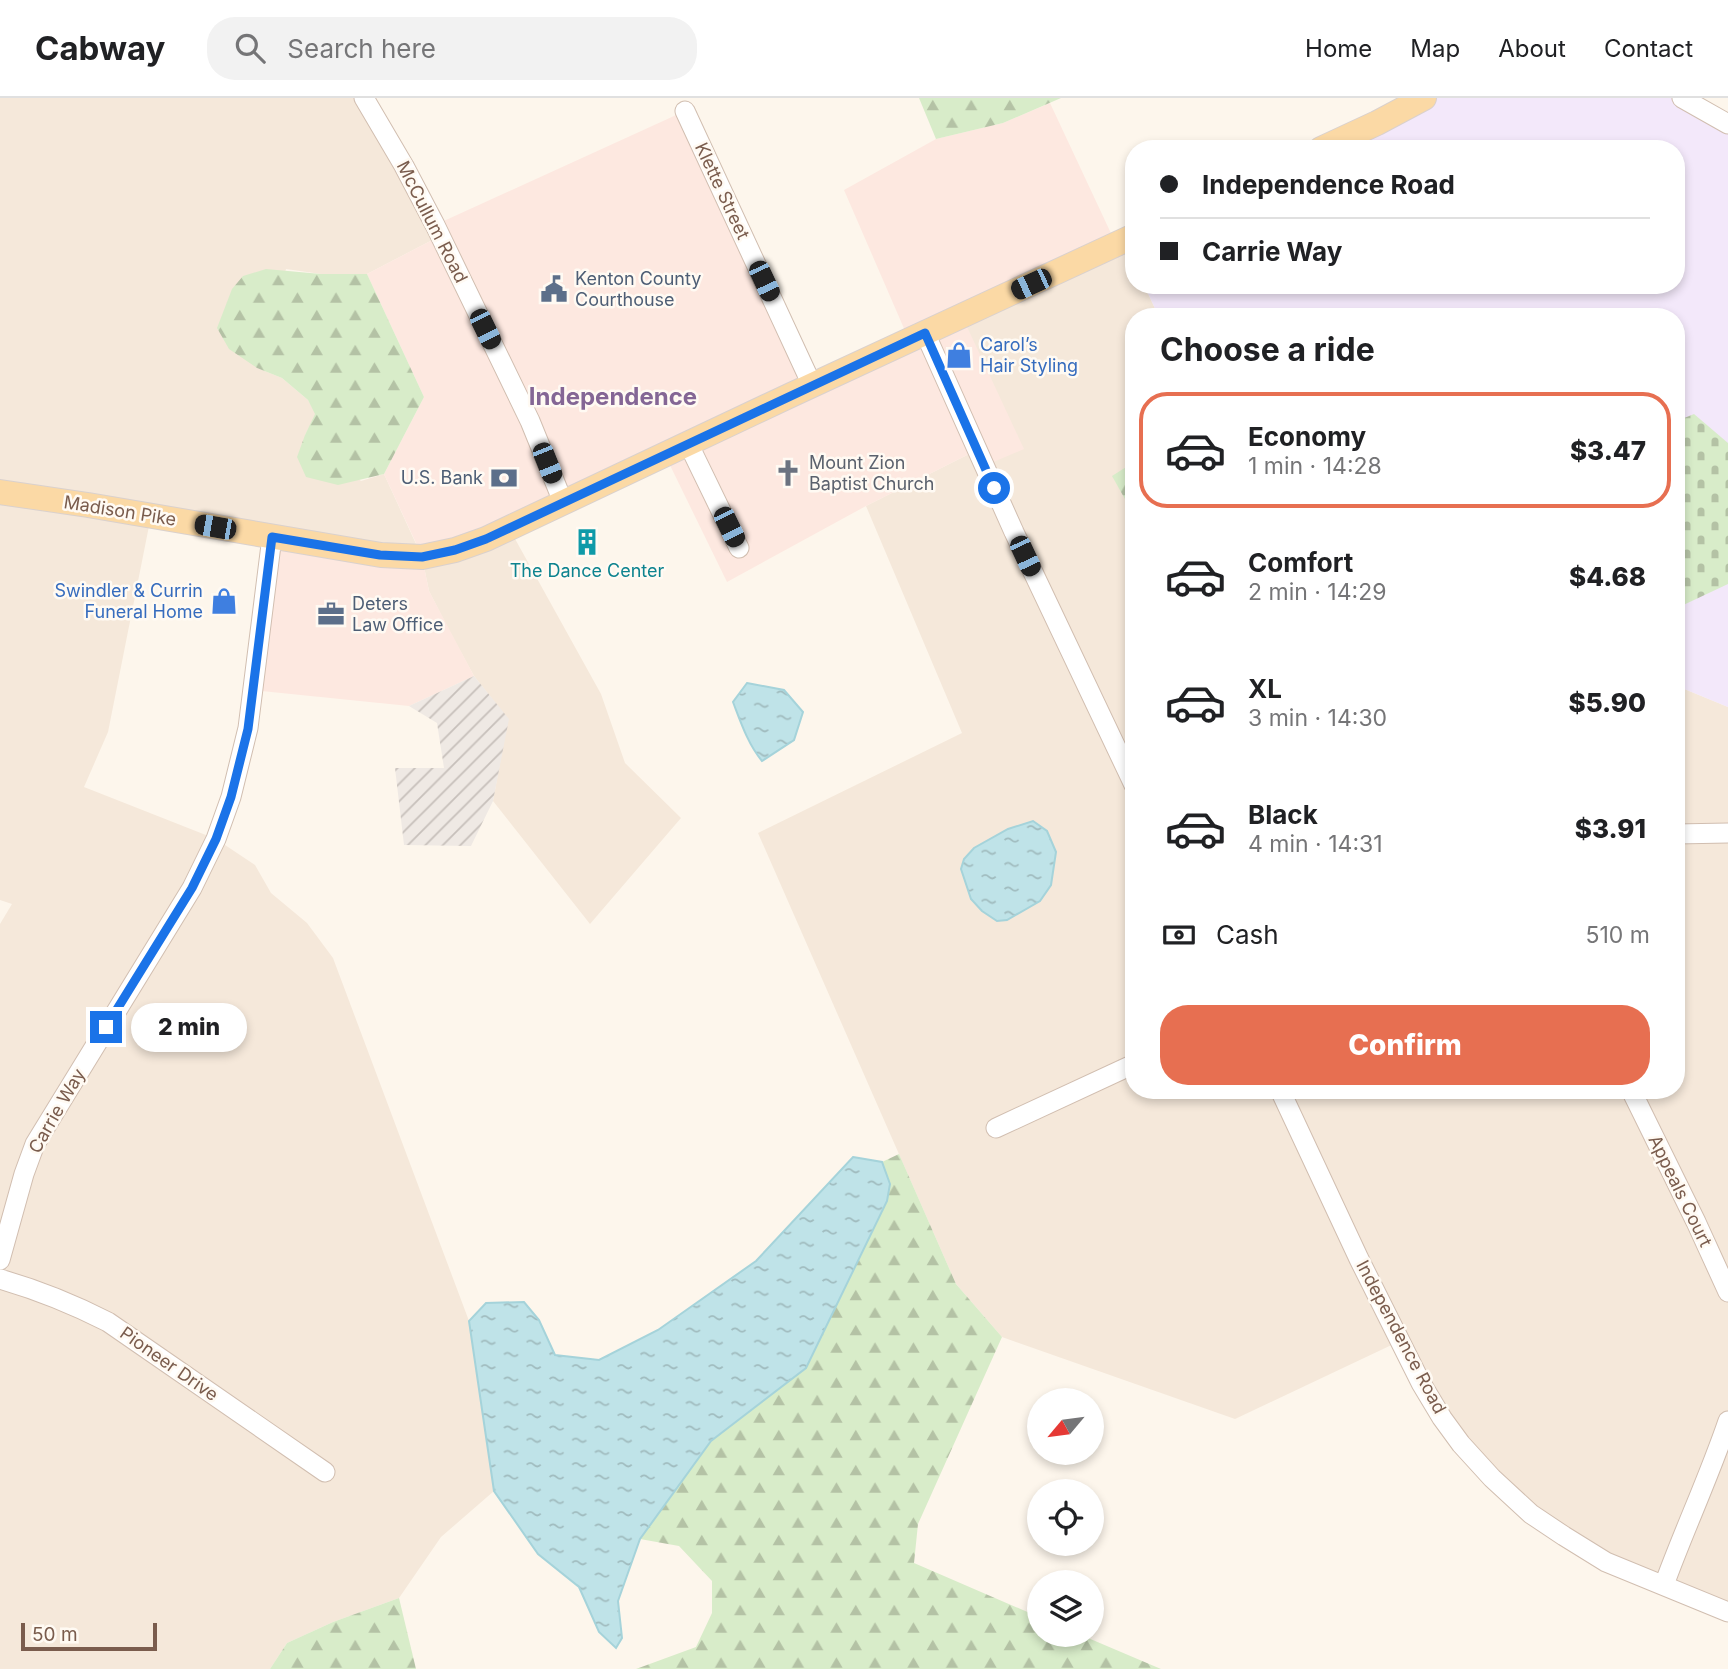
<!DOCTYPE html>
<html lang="en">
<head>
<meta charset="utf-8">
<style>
  :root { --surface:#fff; --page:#f2f2f2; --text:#202124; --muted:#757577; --line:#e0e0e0; --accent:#e76f51 }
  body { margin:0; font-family:Inter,sans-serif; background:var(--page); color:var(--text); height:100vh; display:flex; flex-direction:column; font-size:26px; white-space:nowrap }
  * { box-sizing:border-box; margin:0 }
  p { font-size:23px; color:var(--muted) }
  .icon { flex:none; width:38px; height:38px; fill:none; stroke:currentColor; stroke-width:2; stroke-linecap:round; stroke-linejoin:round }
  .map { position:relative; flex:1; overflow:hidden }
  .side { position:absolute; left:1125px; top:210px; width:560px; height:791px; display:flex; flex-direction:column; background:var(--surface); border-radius:28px; box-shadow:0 4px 10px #0003 }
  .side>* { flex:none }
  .top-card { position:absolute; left:1125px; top:42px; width:560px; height:154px; border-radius:28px; box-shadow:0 4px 10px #0003; display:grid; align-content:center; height:154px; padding:0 35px; background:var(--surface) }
  .needle { width:46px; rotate:241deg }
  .fabs { position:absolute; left:1027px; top:1290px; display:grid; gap:14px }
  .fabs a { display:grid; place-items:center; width:77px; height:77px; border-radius:50%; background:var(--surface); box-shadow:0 4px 10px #0003; font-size:35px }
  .scale { position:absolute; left:21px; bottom:18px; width:136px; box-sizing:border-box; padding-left:7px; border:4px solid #7a5c4d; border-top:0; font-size:19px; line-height:24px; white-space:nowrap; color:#7a5c4d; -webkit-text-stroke:5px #fffaf3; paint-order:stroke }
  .end { position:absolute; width:32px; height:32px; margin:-16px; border:9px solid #1a73e8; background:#fff; box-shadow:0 0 0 4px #fff }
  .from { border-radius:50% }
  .bubble { position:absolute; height:49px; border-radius:24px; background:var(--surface); box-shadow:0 4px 10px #0003; font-size:23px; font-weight:800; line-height:49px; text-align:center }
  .car { position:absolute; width:21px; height:42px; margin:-21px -10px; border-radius:9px; box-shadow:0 0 5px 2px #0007; background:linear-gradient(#222 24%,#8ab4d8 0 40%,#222 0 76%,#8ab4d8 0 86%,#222 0) }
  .top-card b { display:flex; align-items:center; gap:24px; height:66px; font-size:26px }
  .top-card b+b { border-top:2px solid var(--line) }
  .top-card i { width:18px; height:18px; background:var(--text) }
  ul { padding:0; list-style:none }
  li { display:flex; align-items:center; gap:21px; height:116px; margin:0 14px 10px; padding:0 21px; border:4px solid transparent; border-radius:28px }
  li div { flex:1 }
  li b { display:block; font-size:26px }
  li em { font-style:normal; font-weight:800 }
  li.current { border-color:var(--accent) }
  li>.icon { width:63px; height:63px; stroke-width:1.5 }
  h2 { padding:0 35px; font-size:32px; line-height:84px }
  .pay { display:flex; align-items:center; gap:18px; height:77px; padding:0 35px; font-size:26px }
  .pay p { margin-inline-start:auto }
  .cta { display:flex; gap:14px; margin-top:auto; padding:14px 35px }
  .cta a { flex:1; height:80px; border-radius:28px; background:var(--accent); color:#fff; font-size:28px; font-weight:800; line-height:80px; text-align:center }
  header { display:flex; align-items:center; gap:42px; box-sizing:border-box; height:98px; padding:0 35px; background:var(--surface); border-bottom:2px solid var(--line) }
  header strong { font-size:33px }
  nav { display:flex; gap:38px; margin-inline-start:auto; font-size:24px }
  .search { width:490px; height:63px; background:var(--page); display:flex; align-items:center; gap:18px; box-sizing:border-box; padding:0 24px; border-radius:28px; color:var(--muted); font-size:26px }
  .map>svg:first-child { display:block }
  .residential { fill:#f5e8da }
  .commercial { fill:#fde8e0 }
  .industrial { fill:url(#industrial-furrows) }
  .education { fill:#f3e8fa }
  .forest { fill:url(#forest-firs) }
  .cemetery { fill:url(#cemetery-stones) }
  .water { fill:url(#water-ripples); stroke:#a5d3da; stroke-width:2 }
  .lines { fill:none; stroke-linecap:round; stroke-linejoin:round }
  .minor-casing { stroke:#d1beb0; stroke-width:21 }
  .major-casing { stroke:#dad1cd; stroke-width:26 }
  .minor { stroke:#fff; stroke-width:19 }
  .major { stroke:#fbd9a5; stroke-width:24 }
  .route { stroke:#1a73e8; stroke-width:9 }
  .labels { text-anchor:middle; stroke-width:5; stroke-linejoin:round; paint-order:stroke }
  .street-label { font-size:18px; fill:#7a5c4d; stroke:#fffaf3 }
  .service-label { font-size:18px; fill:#4e5e75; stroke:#fffaf3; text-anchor:start }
  .shop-label { font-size:18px; fill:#366cbe; stroke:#fffaf3; text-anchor:start }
  .worship-label { font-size:18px; fill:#5b616d; stroke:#fffaf3; text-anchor:start }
  .culture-label { font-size:18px; fill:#0d838f; stroke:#fffaf3 }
  .district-label { font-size:24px; font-weight:bold; fill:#846695; stroke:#fffaf3 }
</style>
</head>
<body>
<header>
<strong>Cabway</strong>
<div class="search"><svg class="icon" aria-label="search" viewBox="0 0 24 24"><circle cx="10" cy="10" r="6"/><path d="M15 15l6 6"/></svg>Search here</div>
<nav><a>Home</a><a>Map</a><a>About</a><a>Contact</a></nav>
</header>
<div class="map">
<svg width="1728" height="1571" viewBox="0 0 1728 1571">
  <defs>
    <pattern id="industrial-furrows" width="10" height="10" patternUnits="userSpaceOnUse" patternTransform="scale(1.75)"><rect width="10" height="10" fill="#efe9e4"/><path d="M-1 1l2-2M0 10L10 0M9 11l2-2" fill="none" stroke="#c7c0bb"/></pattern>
    <pattern id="forest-firs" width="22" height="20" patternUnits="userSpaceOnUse" patternTransform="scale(1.75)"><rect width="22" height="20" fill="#d8ecc9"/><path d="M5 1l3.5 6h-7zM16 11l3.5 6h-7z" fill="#b4c2a5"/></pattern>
    <pattern id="cemetery-stones" width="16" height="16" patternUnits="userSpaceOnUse" patternTransform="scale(1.75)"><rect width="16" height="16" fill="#d8ecc9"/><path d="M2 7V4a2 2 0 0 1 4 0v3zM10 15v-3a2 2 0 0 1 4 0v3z" fill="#b4c2a5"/></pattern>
    <pattern id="water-ripples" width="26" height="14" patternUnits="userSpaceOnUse" patternTransform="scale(1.75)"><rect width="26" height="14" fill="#bfe3e8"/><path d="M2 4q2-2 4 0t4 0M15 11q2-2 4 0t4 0" fill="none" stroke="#a0bbbe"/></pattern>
  </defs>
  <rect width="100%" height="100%" fill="#fdf6ec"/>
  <g class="residential">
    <path d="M 0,0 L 364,0 L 440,138 L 367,176 L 321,176 L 286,171 L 257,270 L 282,280 L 308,302 L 316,316 L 305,337 L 361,383 L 384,376 L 422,459 L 509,430 L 601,596 L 625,665 L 681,720 L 590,826 L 493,703 L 508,621 L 474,578 L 450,534 L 429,493 L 422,459 L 151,418 L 108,634 L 84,689 L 216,741 L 255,767 L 271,795 L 307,825 L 333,860 L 469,1223 L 494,1393 L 441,1439 L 399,1500 L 333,1524 L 287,1545 L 270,1571 L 0,1571 L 0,826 L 12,806 L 0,802 Z"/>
    <path d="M 1122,143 L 1134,167 L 1134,187 L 1144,187 L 1159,219 L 1134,219 L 1134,992 L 1676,992 L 1677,588 L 1728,609 L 1728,1514 L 1606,1464 L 1492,1380 L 1400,1243 L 1235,1321 L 1002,1239 L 956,1186 L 758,735 L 962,635 L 866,408 L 977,352 L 962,218 Z"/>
  </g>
  <path class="commercial" d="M 1050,5 L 1116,146 L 962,218 L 1024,351 L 984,368 L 977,352 L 866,408 L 727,484 L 665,357 L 422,459 L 429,493 L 474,578 L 409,608 L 252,592 L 272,439 L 422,458 L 384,376 L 424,299 L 367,176 L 440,138 L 435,127 L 685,13 L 808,279 L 909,242 L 844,92 L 936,41 L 1003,25 Z"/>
  <path class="industrial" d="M 474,578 L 509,621 L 493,703 L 471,748 L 404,747 L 395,670 L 444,670 L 437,625 L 409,608 Z"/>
  <path class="education" d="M 1424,0 L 1682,0 L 1728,26 L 1728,609 L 1677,588 L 1676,219 L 1159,219 L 1144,187 L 1676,187 L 1676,51 L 1321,51 Z"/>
  <g class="forest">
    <path d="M 919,0 L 1061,0 L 1003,25 L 936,41 Z"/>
    <path d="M 266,171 L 321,176 L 367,176 L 424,299 L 384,376 L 338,387 L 306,379 L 297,359 L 305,337 L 315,316 L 308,302 L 282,280 L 257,270 L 229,251 L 217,230 L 232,191 L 243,178 Z"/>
    <path d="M 1134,364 L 1134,417 L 1112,378 Z"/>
    <path d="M 899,1056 L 956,1186 L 1002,1239 L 918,1426 L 914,1465 L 1039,1519 L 1040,1536 L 1081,1537 L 1161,1571 L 636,1571 L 696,1549 L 712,1515 L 712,1483 L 679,1448 L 640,1441 L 711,1343 L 806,1270 L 890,1086 L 882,1064 Z"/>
    <path d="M 399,1500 L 416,1571 L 270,1571 L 287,1545 L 333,1524 Z"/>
  </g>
  <path class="cemetery" d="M 1694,316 L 1728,345 L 1728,486 L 1677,510 L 1677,323 Z"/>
  <g class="water">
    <path d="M 747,585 L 784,592 L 803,614 L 794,642 L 762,663 C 748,646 741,625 733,604 Z"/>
    <path d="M 1033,723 L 1047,733 L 1056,754 L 1051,787 L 1040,803 L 1007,822 L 997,823 L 982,813 L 971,801 L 961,771 L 964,761 L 974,750 L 1008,731 Z"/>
    <path d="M 853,1059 L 882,1064 L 890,1086 L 887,1103 L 806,1270 L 711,1343 L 640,1441 L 618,1503 L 622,1540 L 616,1550 L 599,1534 L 579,1489 L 538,1456 L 494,1393 L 469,1223 L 486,1205 L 524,1204 L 539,1222 L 555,1257 L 599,1262 L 658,1232 L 756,1163 Z"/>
  </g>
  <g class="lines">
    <defs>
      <g id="minor">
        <path d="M 364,0 L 404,68 L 435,127 L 530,323 L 563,404"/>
        <path d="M 1682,0 L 1728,26"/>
        <path d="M 685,13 L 812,287"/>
        <path d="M 925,235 L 1014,434 L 1134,687"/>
        <path d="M 688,345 L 739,450"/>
        <path d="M 1676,736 L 1728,735"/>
        <path d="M 1280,992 L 1359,1161 L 1421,1285 L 1442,1320 L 1461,1346 L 1492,1380 L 1531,1416 L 1564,1438 L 1606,1464 L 1728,1514"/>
        <path d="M 1631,992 L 1696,1124 L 1728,1194"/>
        <path d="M 996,1030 L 1134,966"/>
        <path d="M 0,1162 L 24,1076 L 35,1046 L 192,790 L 216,741 L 231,699 L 248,630 L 272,439"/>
        <path d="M 0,1181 C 38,1192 73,1206 108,1224 L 325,1374"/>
        <path d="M 1664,1487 C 1684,1432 1709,1379 1728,1323"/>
      </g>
      <g id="major">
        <path d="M 1321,51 L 1377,25 L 1424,0"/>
        <path d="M 0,394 L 88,407 L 381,457 L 422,459 L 455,452 L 486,441 L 791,297 L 1134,138"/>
      </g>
    </defs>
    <use href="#minor" class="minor-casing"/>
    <use href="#major" class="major-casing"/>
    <use href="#minor" class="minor"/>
    <use href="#major" class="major"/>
  </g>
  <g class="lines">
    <path class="route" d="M 106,929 L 192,790 L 216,741 L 231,699 L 248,631 L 272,439 L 380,457 L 422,459 L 455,452 L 486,441 L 925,235 L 994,390"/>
  </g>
  <defs>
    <symbol id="civic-bare" viewBox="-9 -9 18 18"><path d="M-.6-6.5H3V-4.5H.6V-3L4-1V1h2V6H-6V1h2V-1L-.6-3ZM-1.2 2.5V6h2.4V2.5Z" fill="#5c6f8a" stroke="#fffaf3" stroke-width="2.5" paint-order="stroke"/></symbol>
    <symbol id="shop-bare" viewBox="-9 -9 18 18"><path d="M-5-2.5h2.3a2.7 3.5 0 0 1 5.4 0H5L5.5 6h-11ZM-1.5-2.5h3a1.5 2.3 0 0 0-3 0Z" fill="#3f7fe0" stroke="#fffaf3" stroke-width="2.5" paint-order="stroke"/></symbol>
    <symbol id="church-bare" viewBox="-9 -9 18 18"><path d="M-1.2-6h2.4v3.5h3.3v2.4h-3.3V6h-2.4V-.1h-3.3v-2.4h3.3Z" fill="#6b7280" stroke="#fffaf3" stroke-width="2.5" paint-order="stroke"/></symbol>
    <symbol id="bank-bare" viewBox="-9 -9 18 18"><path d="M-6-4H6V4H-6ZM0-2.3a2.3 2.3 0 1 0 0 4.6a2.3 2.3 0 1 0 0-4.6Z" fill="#5c6f8a" stroke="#fffaf3" stroke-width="2.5" paint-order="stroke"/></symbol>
    <symbol id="building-bare" viewBox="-9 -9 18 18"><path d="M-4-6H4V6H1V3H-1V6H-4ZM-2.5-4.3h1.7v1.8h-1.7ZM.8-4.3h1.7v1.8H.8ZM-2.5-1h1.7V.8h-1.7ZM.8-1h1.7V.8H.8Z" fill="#0f9aa8" stroke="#fffaf3" stroke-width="2.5" paint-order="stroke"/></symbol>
    <symbol id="office-bare" viewBox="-9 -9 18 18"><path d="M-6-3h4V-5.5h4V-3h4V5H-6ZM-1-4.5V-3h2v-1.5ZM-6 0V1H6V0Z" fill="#5c6f8a" stroke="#fffaf3" stroke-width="2.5" paint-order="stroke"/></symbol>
  </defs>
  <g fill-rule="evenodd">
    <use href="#civic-bare" x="535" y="172" width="38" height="38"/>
    <use href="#shop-bare" x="940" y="238" width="38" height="38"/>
    <use href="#church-bare" x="769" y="356" width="38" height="38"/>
    <use href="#bank-bare" x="485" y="361" width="38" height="38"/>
    <use href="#building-bare" x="568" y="425" width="38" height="38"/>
    <use href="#shop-bare" x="205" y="484" width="38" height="38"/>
    <use href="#office-bare" x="312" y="497" width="38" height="38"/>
  </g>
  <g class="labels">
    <g class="street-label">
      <text transform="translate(722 93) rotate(65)" y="6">Klette Street</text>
      <text transform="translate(432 124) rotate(63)" y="6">McCullum Road</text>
      <text transform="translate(120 413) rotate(9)" y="6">Madison Pike</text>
      <text transform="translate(57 1013) rotate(-60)" y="6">Carrie Way</text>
      <text transform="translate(1680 1093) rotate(64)" y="6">Appeals Court</text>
      <text transform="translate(1401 1239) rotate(62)" y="6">Independence Road</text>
      <text transform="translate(169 1266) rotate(35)" y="6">Pioneer Drive</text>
    </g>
    <g class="service-label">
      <text x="575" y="187">Kenton County<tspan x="575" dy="21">Courthouse</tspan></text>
      <text x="483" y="386" text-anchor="end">U.S. Bank</text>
      <text x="352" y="512">Deters<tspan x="352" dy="21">Law Office</tspan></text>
    </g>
    <g class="shop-label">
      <text x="980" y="253">Carol’s<tspan x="980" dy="21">Hair Styling</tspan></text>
      <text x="203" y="499" text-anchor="end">Swindler &amp; Currin<tspan x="203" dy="21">Funeral Home</tspan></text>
    </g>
    <g class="worship-label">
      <text x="809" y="371">Mount Zion<tspan x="809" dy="21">Baptist Church</tspan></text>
    </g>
    <g class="culture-label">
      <text x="587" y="479">The Dance Center</text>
    </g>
    <g class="district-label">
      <text x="613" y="307">Independence</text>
    </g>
  </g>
</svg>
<div class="fabs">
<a><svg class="needle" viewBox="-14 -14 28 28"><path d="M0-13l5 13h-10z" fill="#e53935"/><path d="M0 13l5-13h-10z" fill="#757577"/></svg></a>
<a><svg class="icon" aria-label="locate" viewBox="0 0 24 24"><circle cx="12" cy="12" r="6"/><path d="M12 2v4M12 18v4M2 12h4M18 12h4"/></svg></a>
<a><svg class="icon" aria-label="layers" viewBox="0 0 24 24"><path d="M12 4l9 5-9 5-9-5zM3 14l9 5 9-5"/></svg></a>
</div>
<div class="scale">50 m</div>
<i class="end from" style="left:994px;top:390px"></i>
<i class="end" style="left:106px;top:929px"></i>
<div class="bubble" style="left:131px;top:905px;width:116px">2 min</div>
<i class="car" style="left:764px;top:183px;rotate:155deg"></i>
<i class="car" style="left:1031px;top:186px;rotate:245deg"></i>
<i class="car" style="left:485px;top:231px;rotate:154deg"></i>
<i class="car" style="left:547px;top:365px;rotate:158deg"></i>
<i class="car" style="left:215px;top:429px;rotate:280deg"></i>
<i class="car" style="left:729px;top:429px;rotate:154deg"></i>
<i class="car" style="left:1025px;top:458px;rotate:155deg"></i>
<div class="top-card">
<b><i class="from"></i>Independence Road</b>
<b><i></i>Carrie Way</b>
</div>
<section class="side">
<h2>Choose a ride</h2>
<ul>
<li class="current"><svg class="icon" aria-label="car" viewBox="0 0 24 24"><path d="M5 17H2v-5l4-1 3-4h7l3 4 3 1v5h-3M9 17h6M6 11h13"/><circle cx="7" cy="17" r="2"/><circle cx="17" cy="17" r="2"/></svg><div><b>Economy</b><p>1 min · 14:28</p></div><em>$3.47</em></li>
<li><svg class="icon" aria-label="car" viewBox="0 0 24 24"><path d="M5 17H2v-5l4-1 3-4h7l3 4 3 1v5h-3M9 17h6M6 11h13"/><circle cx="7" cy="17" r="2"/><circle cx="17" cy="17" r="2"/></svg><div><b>Comfort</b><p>2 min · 14:29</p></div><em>$4.68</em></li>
<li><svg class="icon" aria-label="car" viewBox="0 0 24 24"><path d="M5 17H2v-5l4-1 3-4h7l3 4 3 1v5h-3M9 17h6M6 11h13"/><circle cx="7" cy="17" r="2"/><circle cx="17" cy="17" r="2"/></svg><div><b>XL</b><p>3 min · 14:30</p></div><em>$5.90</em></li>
<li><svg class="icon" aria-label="car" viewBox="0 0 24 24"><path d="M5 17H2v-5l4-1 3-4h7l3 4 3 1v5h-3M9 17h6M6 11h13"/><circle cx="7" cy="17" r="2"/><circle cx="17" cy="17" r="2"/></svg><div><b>Black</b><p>4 min · 14:31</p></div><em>$3.91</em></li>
</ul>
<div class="pay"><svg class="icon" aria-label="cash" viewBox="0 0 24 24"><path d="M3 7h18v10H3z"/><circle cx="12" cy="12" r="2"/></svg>Cash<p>510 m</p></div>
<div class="cta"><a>Confirm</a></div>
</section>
</div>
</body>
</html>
